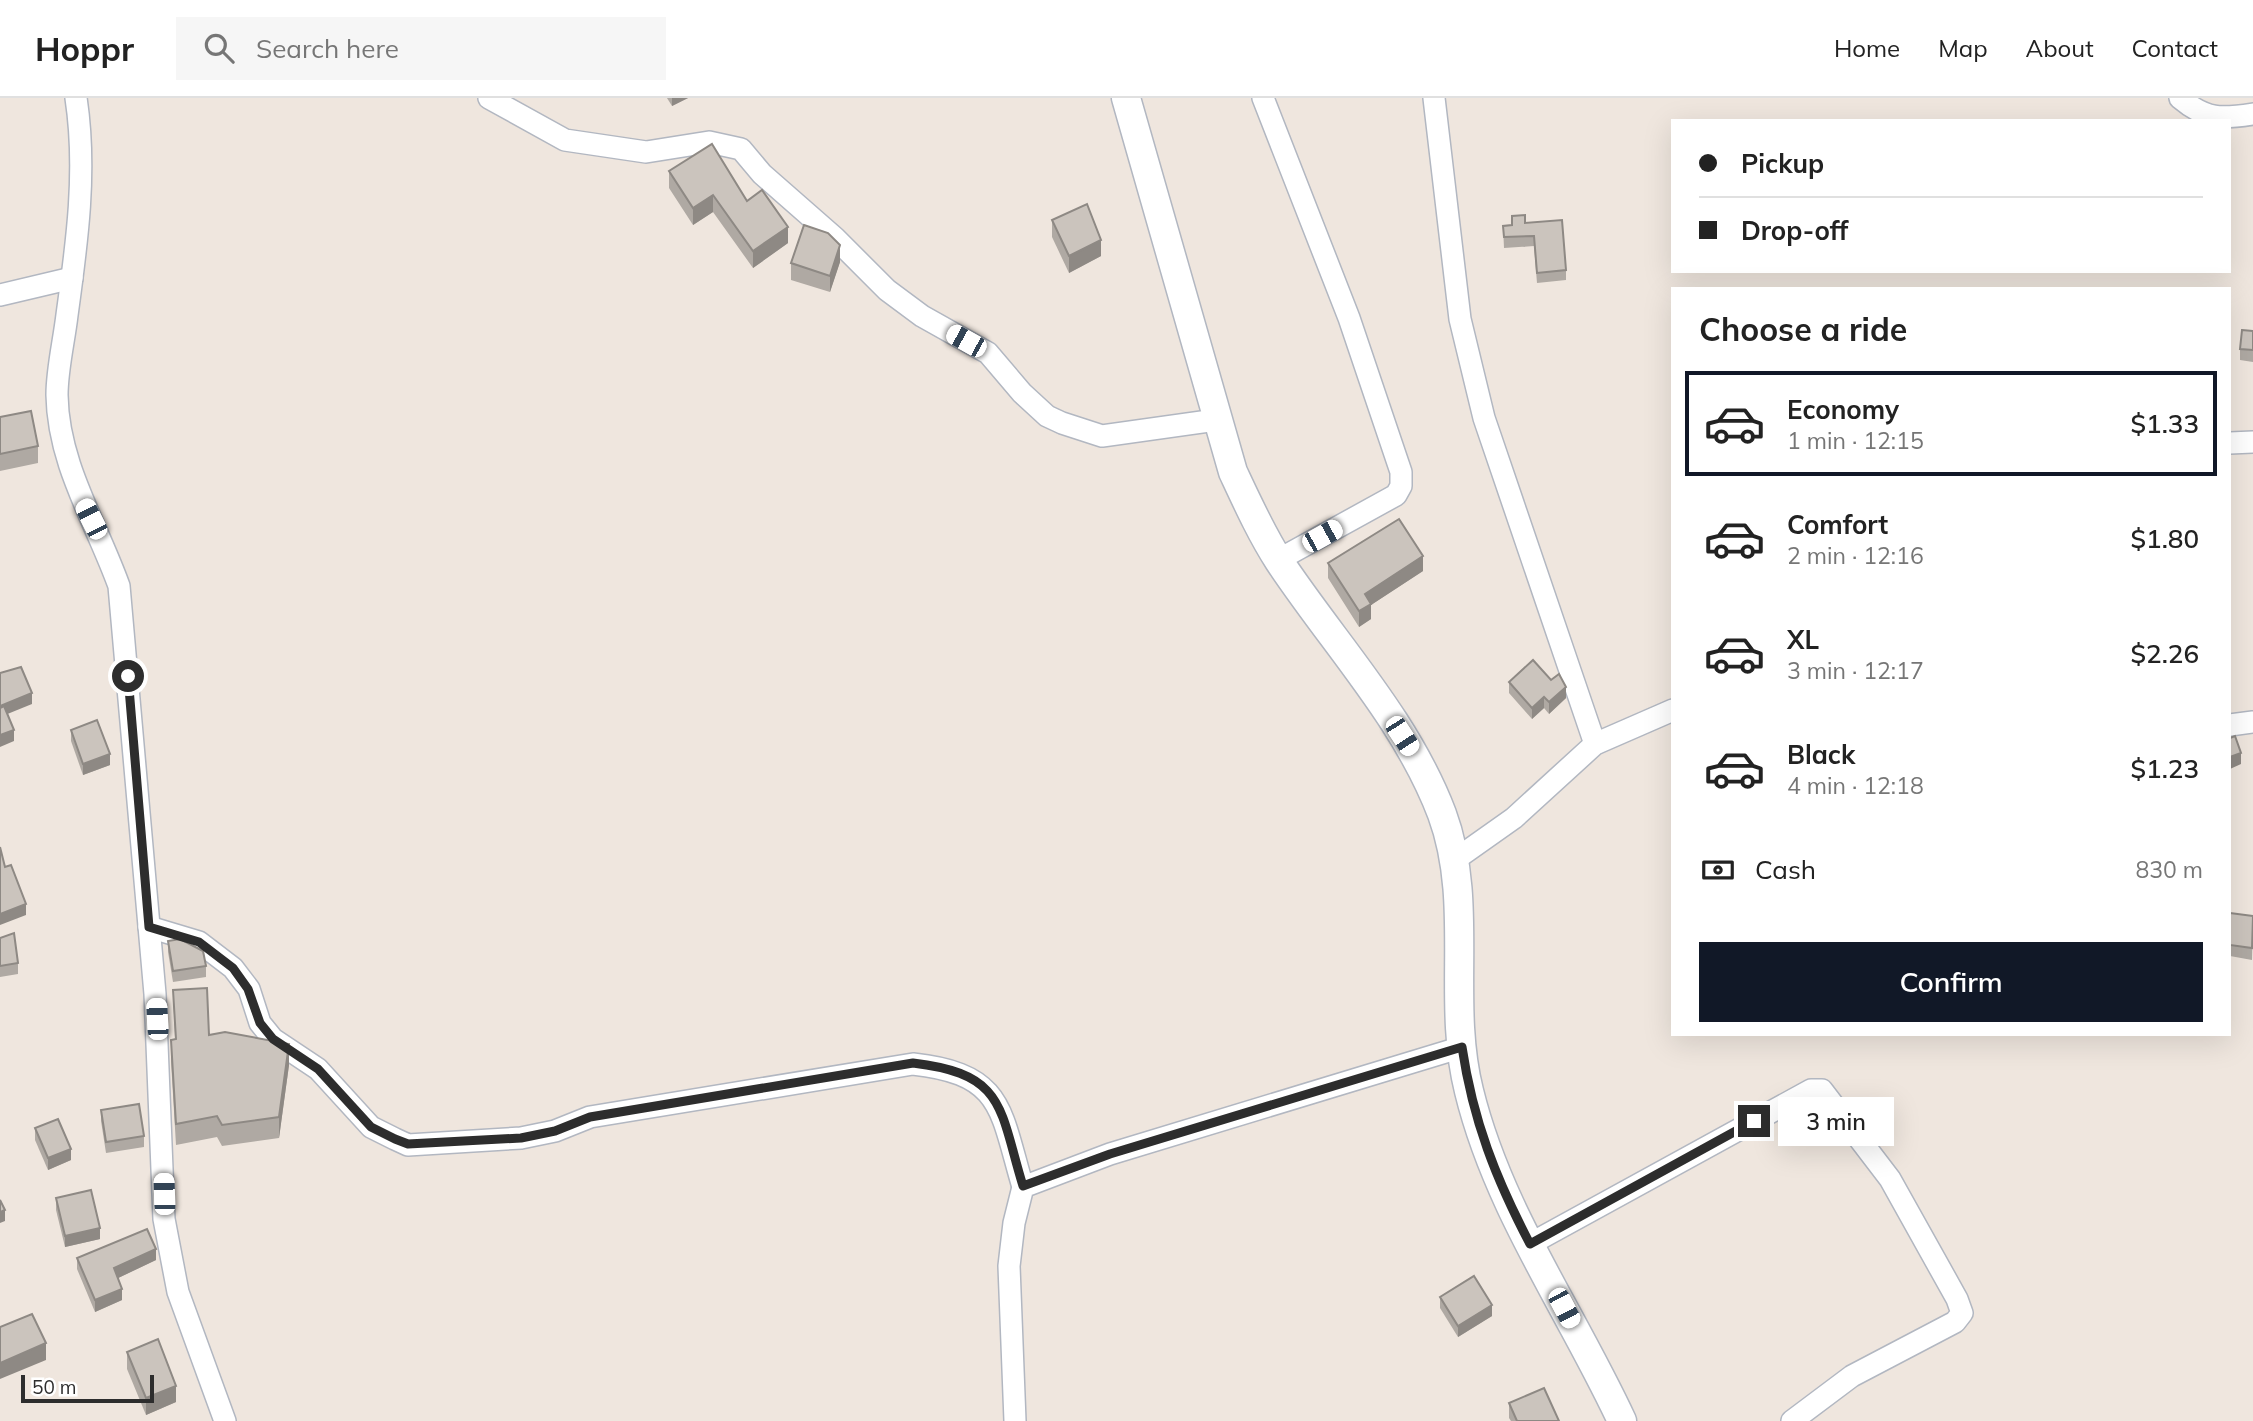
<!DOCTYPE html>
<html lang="en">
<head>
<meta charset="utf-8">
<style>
  :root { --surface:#fff; --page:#f6f6f6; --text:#222; --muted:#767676; --line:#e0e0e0; --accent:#111827 }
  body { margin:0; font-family:Mulish,sans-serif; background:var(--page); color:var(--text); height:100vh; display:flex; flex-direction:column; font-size:26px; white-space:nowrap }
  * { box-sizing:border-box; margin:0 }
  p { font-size:23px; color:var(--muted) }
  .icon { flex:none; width:38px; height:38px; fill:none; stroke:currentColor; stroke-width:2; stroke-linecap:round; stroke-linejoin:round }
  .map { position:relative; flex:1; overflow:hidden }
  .sheet { position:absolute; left:1671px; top:189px; width:560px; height:749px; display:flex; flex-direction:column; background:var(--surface); border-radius:0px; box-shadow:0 7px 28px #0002 }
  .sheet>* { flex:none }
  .top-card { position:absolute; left:1671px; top:21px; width:560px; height:154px; border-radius:0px; box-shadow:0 7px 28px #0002; display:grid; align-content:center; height:154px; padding:0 28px; background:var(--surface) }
  .scale { position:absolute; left:21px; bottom:18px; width:133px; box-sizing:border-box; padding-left:7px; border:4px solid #2d2d2d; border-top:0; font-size:19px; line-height:24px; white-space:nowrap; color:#2d2d2d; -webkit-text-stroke:5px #fff; paint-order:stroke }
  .end { position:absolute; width:32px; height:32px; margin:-16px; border:9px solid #2d2d2d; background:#fff; box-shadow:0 0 0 4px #fff }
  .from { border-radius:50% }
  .bubble { position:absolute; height:49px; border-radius:0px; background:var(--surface); box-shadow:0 7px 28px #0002; font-size:23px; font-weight:600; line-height:49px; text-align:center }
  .car { position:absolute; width:21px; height:42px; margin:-21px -10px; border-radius:9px; box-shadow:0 0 5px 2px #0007; background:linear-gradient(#fff 24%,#345 0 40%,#fff 0 76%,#345 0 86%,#fff 0) }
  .top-card b { display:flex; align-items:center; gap:24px; height:66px; font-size:26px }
  .top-card b+b { border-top:2px solid var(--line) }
  .top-card i { width:18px; height:18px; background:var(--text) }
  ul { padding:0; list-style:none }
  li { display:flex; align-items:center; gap:21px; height:105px; margin:0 14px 10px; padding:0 14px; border:4px solid transparent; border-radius:0px }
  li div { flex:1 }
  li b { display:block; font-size:26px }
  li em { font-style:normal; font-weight:600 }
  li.selected { border-color:var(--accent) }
  li>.icon { width:63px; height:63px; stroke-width:1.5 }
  h2 { padding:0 28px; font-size:32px; line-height:84px }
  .pay { display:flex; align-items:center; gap:18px; height:77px; padding:0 28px; font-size:26px }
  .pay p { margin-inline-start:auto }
  .primary-button { display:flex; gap:14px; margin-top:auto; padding:14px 28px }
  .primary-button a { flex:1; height:80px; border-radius:0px; background:var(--accent); color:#fff; font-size:28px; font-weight:600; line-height:80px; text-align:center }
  header { display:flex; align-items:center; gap:42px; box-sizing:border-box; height:98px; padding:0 35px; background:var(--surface); border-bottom:2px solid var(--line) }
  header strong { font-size:33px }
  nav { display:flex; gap:38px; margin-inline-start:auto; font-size:24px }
  .search { width:490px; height:63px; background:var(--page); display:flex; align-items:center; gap:18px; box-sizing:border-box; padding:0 24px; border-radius:0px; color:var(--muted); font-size:26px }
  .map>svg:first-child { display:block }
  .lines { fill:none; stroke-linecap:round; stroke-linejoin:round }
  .street-casing { stroke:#b2b7c1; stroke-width:24 }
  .secondary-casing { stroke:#b2b7c1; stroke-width:31 }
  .street { stroke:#fff; stroke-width:21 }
  .secondary { stroke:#fff; stroke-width:28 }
  .wall { fill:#afa9a3 }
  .shaded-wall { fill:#8e8984 }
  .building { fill:#cbc4bd; stroke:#8e8984; stroke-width:2 }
  .route { stroke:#2d2d2d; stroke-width:9 }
</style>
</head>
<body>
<header>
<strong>Hoppr</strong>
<div class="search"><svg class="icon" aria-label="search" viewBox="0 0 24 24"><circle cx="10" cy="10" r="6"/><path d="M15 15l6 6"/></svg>Search here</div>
<nav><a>Home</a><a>Map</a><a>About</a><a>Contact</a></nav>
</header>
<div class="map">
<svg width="2253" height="1323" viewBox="0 0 2253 1323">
  <rect width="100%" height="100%" fill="#efe6de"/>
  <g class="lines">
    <defs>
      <g id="street">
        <path d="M 76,0 C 87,72 77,145 67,217 C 64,243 57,271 57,297 C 58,366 96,424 119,488 L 155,896 L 164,1121 L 178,1194 L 225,1323"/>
        <path d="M 489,0 L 565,42 L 646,54 L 709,44 L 741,51 L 762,76 L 835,140 L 887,192 L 922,218 L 988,255 L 1022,295 L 1047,318 L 1062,325 L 1102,338 L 1216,322"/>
        <path d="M 1263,0 L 1349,220 L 1401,374 L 1401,388 L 1396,397 L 1278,462"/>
        <path d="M 1434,0 L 1460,221 L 1484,320 L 1595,646"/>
        <path d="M 2180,0 C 2206,22 2221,21 2253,16"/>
        <path d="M 0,197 L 72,180"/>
        <path d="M 2230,345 L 2253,344"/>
        <path d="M 2230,627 L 2253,624"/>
        <path d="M 1456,761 L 1514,720 L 1595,646 L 1673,612"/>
        <path d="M 149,829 L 199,844 L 233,870 L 249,891 L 260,925 L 273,941 L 318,971 L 371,1029 L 395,1041 L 408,1047 L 521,1040 L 555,1033 L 590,1019 L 913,966 C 1004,976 1000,1012 1023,1089"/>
        <path d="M 1530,1146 L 1811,992 L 1822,992 L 1890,1081 L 1957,1201 L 1962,1215 L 1955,1224 L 1852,1278 L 1792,1323"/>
        <path d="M 1015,1323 L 1009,1168 L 1014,1125 L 1023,1089 L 1110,1056 L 1462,949"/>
      </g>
      <path id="secondary" d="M 1126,0 L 1233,374 C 1247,404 1261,435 1279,463 C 1334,546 1406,621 1442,716 C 1475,805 1446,902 1469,993 C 1498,1112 1571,1213 1622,1323"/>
    </defs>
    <use href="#street" class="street-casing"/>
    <use href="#secondary" class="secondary-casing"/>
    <use href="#street" class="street"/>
    <use href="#secondary" class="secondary"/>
  </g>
  <g class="wall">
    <path d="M 667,0 L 688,0 L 672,8 Z"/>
    <path d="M 669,73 L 747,103 L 788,145 L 753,170 L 713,114 L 693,127 L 669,90 Z"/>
    <path d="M 1052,122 L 1101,158 L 1069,175 L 1052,139 Z"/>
    <path d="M 1525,125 L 1566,172 L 1566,182 L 1537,185 L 1534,148 L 1504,150 L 1503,128 Z"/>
    <path d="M 840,164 L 830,194 L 791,182 L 791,165 Z"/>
    <path d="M 2253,233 L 2253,264 L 2240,262 L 2240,251 Z"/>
    <path d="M 0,319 L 38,348 L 38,365 L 0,373 Z"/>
    <path d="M 1328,465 L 1423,473 L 1371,507 L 1371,521 L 1359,529 L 1328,480 Z"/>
    <path d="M 1551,582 L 1566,600 L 1549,616 L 1544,610 L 1532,621 L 1509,595 L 1509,584 Z"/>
    <path d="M 71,632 L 110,667 L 83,677 L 71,643 Z"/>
    <path d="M 2230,815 L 2253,818 L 2252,862 L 2230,858 Z"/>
    <path d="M 0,840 L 18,865 L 18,876 L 0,879 Z"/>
    <path d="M 168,843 L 206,868 L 206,879 L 173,884 L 168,854 Z"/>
    <path d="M 173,892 L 209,937 L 289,967 L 279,1040 L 222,1048 L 217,1039 L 176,1047 L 171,963 L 171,942 L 175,941 Z"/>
    <path d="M 101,1012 L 144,1038 L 144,1049 L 106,1055 L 101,1023 Z"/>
    <path d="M 35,1030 L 71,1062 L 48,1072 L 35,1042 Z"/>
    <path d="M 56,1100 L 100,1141 L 65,1149 L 56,1112 Z"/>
    <path d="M 77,1160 L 156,1162 L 118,1180 L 122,1202 L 95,1214 L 77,1171 Z"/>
    <path d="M 1440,1199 L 1492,1218 L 1458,1239 L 1440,1210 Z"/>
    <path d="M 127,1254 L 176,1304 L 146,1317 L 127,1271 Z"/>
    <path d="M 1509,1305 L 1559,1323 L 1511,1323 L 1509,1320 Z"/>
  </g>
  <g class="shaded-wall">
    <path d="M 672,0 L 688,0 L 672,8 Z"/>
    <path d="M 713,97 L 713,114 L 693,127 L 693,110 Z"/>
    <path d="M 788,129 L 788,145 L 753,170 L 753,153 Z"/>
    <path d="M 1101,142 L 1101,158 L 1069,175 L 1069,158 Z"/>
    <path d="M 840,147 L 840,164 L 830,194 L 830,178 Z"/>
    <path d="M 1423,458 L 1423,473 L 1371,507 L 1371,521 L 1359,529 L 1359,513 L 1365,496 Z"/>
    <path d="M 1566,589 L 1566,600 L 1549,616 L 1549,604 Z"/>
    <path d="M 32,595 L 32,606 L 0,619 L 0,608 Z"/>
    <path d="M 1544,599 L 1544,610 L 1532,621 L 1532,610 Z"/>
    <path d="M 14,632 L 14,643 L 0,649 L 0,637 Z"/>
    <path d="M 2241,655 L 2241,666 L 2230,671 L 2230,659 Z"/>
    <path d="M 110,656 L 110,667 L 83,677 L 83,666 Z"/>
    <path d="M 26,806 L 26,817 L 0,827 L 0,816 Z"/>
    <path d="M 289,946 L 289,967 L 279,1040 L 279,1019 Z"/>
    <path d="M 71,1051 L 71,1062 L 48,1072 L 48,1060 Z"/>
    <path d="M 5,1112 L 5,1123 L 0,1125 L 0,1114 Z"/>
    <path d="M 100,1130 L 100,1141 L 65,1149 L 65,1138 Z"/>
    <path d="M 156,1151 L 156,1162 L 114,1182 L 114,1170 Z"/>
    <path d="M 122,1191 L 122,1202 L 95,1214 L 95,1202 Z"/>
    <path d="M 1492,1207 L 1492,1218 L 1458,1239 L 1458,1228 Z"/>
    <path d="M 46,1245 L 46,1262 L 0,1281 L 0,1265 Z"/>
    <path d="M 176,1288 L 176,1304 L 146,1317 L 146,1300 Z"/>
  </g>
  <g class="building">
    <path d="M 712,46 L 747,103 L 762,92 L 788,129 L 753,153 L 713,97 L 693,110 L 669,73 Z"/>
    <path d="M 1087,106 L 1101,142 L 1069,158 L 1052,122 Z"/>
    <path d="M 1525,117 L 1525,125 L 1562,122 L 1566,172 L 1537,175 L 1534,138 L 1504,139 L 1503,128 L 1512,127 L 1512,118 Z"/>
    <path d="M 804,127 L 828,135 L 840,147 L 830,178 L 791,165 Z"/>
    <path d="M 2242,232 L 2253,233 L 2253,252 L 2240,251 Z"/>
    <path d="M 31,313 L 38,348 L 0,356 L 0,319 Z"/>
    <path d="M 1399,421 L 1423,458 L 1365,496 L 1371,506 L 1359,513 L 1328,465 Z"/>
    <path d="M 1533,562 L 1551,582 L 1559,576 L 1566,589 L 1549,604 L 1544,599 L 1532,610 L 1509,584 Z"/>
    <path d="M 21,569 L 32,595 L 0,608 L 0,575 Z"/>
    <path d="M 4,608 L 14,632 L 0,637 L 0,610 Z"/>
    <path d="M 97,622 L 110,656 L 83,666 L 71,632 Z"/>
    <path d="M 2235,638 L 2241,655 L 2230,659 L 2230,640 Z"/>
    <path d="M 0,749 L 5,769 L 11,767 L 26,806 L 0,816 Z"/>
    <path d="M 2230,815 L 2253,818 L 2252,850 L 2230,847 Z"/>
    <path d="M 14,835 L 18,865 L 0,868 L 0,840 Z"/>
    <path d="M 180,841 L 203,853 L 206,868 L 173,873 L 168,843 Z"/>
    <path d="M 207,890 L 209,937 L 225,934 L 289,946 L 279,1019 L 222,1027 L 217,1018 L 176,1026 L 171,942 L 176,941 L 173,892 Z"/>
    <path d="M 139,1006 L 144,1038 L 106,1044 L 101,1012 Z"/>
    <path d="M 58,1021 L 71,1051 L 48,1060 L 35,1030 Z"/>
    <path d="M 91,1092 L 100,1130 L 65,1138 L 56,1100 Z"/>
    <path d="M 0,1102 L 5,1112 L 0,1114 Z"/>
    <path d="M 147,1131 L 156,1151 L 114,1170 L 122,1191 L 95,1202 L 77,1160 Z"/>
    <path d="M 1474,1178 L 1492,1207 L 1458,1228 L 1440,1199 Z"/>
    <path d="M 32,1216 L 46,1245 L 0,1265 L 0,1229 Z"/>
    <path d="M 158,1241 L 176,1288 L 146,1300 L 127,1254 Z"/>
    <path d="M 1544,1290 L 1559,1323 L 1517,1323 L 1509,1305 Z"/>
  </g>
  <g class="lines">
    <path class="route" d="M 128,578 L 149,829 L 199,844 L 233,870 L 248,891 L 260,925 L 273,941 L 318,971 L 371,1029 L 395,1041 L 408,1046 L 521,1040 L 555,1033 L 590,1019 L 913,965 C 1006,976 999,1010 1023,1088 L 1110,1056 L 1462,949 C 1473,1023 1496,1081 1530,1146 L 1754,1023"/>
  </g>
</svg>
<div class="scale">50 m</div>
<i class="end from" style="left:128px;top:578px"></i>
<i class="end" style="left:1754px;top:1023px"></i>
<div class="bubble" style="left:1778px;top:999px;width:116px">3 min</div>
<i class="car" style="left:966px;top:243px;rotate:299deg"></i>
<i class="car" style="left:91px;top:421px;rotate:333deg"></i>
<i class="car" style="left:1322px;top:438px;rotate:61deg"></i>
<i class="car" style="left:1402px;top:638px;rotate:147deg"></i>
<i class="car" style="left:157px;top:921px;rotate:357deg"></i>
<i class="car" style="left:164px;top:1096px;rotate:358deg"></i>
<i class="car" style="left:1564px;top:1210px;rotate:152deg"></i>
<div class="top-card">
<b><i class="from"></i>Pickup</b>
<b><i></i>Drop-off</b>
</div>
<section class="sheet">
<h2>Choose a ride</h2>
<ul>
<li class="selected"><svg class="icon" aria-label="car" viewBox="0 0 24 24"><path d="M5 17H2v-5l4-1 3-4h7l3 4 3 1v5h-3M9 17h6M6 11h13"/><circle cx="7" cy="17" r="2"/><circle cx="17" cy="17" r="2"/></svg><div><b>Economy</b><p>1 min · 12:15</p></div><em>$1.33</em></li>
<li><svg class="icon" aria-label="car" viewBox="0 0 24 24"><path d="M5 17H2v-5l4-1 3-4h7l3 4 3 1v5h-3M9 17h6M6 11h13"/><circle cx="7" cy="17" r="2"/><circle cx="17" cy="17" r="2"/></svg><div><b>Comfort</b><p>2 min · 12:16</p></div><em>$1.80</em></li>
<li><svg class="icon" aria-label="car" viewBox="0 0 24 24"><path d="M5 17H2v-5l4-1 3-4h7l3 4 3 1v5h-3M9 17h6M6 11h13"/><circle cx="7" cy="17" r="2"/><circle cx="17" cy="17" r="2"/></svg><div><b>XL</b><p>3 min · 12:17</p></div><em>$2.26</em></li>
<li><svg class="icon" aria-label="car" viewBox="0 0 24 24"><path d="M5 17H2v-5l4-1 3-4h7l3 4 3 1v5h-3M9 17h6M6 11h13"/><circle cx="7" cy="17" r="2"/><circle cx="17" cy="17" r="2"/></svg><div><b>Black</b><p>4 min · 12:18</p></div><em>$1.23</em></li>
</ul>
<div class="pay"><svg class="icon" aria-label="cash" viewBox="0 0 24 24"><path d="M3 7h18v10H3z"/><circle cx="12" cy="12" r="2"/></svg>Cash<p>830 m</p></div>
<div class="primary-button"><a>Confirm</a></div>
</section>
</div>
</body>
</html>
